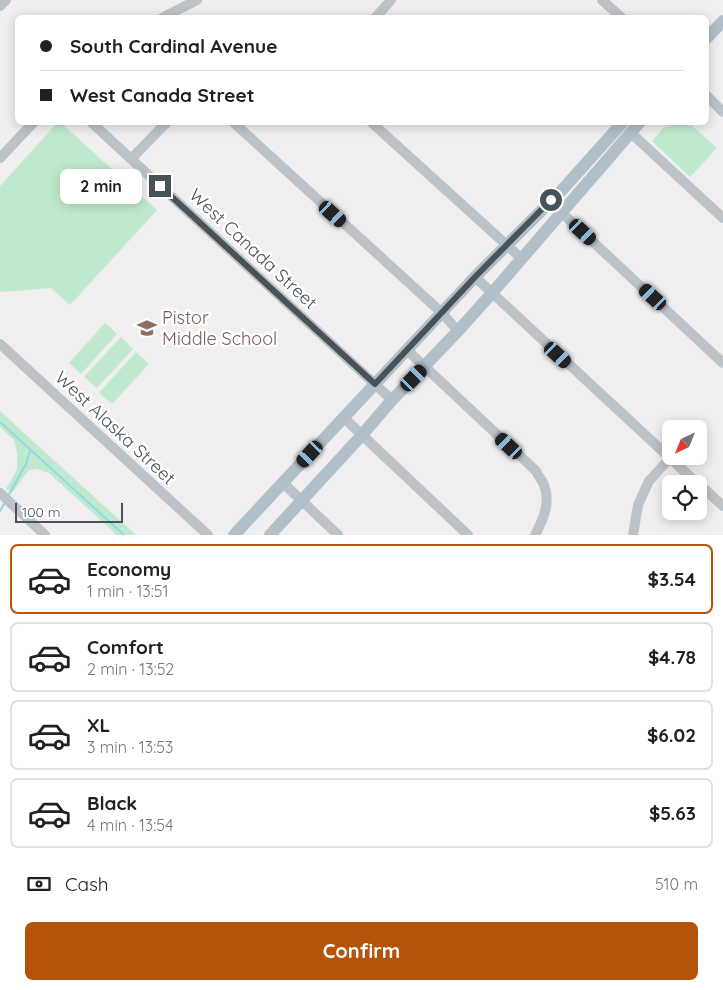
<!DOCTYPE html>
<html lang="en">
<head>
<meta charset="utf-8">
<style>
  :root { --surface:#fff; --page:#f2f2f2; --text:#202124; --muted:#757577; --line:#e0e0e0; --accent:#b45309 }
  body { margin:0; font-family:Quicksand,sans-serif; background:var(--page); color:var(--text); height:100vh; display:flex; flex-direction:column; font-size:19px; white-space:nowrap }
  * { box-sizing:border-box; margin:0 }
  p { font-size:16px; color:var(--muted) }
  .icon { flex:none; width:28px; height:28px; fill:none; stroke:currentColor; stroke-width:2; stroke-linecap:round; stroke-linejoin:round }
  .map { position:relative; height:535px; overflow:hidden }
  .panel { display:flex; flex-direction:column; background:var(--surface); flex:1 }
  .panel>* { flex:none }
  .top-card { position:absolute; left:15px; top:15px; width:694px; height:110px; border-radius:8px; box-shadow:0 2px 12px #0003; display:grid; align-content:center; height:110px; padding:0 25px; background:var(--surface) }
  .needle { width:32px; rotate:223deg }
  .fabs { position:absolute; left:662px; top:420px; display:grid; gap:10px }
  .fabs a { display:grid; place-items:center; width:45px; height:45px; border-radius:8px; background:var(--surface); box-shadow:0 2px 12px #0003; font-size:25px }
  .scale { position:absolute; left:15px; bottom:12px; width:108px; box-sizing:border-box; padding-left:5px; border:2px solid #485359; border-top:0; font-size:14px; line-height:18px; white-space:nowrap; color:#485359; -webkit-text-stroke:4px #fff; paint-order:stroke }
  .end { position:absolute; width:22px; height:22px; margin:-11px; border:6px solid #485359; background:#fff; box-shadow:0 0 0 2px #fff }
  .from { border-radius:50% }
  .bubble { position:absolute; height:35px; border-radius:8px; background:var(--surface); box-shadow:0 2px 12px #0003; font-size:16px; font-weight:700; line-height:35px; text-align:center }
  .car { position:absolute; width:15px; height:30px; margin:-15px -8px; border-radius:6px; box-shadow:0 0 4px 1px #0007; background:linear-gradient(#222 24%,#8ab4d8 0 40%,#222 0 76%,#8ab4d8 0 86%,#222 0) }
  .top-card b { display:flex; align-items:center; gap:18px; height:48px; font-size:19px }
  .top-card b+b { border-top:1px solid var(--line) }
  .top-card i { width:12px; height:12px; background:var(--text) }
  ul { padding:9px 0 0; list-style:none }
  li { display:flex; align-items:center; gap:15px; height:70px; margin:0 10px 8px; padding:0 15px; border:2px solid var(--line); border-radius:8px }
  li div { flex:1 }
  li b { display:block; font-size:19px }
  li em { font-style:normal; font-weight:700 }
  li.on { border-color:var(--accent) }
  li>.icon { width:45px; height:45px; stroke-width:1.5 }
  .pay { display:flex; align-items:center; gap:12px; height:55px; padding:0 25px; font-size:19px }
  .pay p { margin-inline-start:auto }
  .primary-button { display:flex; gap:10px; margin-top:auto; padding:10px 25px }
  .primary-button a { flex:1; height:58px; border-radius:8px; background:var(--accent); color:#fff; font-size:20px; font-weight:700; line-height:58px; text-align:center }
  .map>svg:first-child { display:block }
  .green { fill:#c0eacd }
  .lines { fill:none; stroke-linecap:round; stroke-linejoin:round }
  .stream { stroke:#91d9e3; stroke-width:2 }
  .minor { stroke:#bbc3c9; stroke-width:10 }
  .major { stroke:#b0bfca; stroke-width:12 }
  .route { stroke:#485359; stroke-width:6 }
  .labels { text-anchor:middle; stroke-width:5; stroke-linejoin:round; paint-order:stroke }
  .street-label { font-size:18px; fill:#485359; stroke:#fff }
  .education-label { font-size:18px; fill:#785e54; stroke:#fff; text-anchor:start }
</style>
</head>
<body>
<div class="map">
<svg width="723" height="535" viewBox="0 0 723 535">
  <rect width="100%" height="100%" fill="#f0eeee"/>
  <g class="green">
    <path d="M 58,122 L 61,123 L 157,210 L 70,305 L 51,288 L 0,292 L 0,186 Z"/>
    <path d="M 669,122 L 689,123 L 717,148 L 690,177 L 652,141 Z"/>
    <path d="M 105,323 L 117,334 L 81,374 L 69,363 Z"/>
    <path d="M 121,337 L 133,349 L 97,388 L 84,377 Z"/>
    <path d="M 136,352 L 149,364 L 112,404 L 99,393 Z"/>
    <path d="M 0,411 L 136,535 L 117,535 L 49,473 L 36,469 L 29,470 L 12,493 L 6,489 L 17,470 L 17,452 L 14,440 L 0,427 Z"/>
  </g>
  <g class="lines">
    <g class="stream">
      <path d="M 0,422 L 124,535"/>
      <path d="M 8,496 L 26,464 L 30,451"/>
      <path d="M 0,511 L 5,502"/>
    </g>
    <g class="minor">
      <path d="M 602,0 L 622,18"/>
      <path d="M 0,6 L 6,0"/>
      <path d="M 162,18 L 197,0"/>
      <path d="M 375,18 L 391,0"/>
      <path d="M 706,95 L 723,112"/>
      <path d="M 91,122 L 392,400"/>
      <path d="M 233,122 L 442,313 L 458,331"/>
      <path d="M 371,122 L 522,259"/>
      <path d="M 631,133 L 723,218"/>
      <path d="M 0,158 L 34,122"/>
      <path d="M 131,159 L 167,122"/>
      <path d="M 562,213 L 723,363"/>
      <path d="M 475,277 L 698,484"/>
      <path d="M 0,344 L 208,535"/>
      <path d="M 407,350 L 536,471 C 538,476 542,480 544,485 C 551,502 543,520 535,535"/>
      <path d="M 344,418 L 468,535"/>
      <path d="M 283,483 L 338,535"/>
      <path d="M 699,484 L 723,506"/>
      <path d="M 0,493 L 45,535"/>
      <path d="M 633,535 L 638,505 L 649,481 L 670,458"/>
    </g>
    <g class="major">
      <path d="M 706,39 L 723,21"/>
      <path d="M 234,535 L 475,277 L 563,189 L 623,122"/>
      <path d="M 270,535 L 362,435 L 392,400 L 458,331 L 492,293 L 640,122"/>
    </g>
  </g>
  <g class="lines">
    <path class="route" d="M 160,186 L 375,384 L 475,277 L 551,200"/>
  </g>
  <defs>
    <symbol id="school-bare" viewBox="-9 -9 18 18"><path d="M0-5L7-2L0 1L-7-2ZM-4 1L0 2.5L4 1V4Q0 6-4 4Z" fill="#8d6e63" stroke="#fff" stroke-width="2.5" paint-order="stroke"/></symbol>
  </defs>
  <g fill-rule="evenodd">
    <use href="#school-bare" x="133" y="314" width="28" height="28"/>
  </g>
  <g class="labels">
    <g class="street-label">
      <text transform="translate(253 249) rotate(43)" y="6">West Canada Street</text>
      <text transform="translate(115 428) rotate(43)" y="6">West Alaska Street</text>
    </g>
    <g class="education-label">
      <text x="162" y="324">Pistor<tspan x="162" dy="21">Middle School</tspan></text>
    </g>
  </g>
</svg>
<div class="fabs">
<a><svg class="needle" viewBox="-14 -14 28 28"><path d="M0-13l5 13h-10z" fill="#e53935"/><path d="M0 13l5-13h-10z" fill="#757577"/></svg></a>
<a><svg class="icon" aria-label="locate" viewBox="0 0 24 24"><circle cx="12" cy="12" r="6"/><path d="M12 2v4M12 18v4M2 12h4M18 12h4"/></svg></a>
</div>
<div class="scale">100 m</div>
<i class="end from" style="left:551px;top:200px"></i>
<i class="end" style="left:160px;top:186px"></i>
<div class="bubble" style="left:60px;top:169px;width:82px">2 min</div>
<i class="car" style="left:333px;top:214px;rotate:132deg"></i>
<i class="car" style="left:583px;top:232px;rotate:133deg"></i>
<i class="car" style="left:653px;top:297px;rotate:313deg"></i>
<i class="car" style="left:558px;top:355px;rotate:133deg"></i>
<i class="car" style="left:414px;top:378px;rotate:44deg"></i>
<i class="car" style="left:509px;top:446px;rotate:313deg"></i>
<i class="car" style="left:310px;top:454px;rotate:223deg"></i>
<div class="top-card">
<b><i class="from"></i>South Cardinal Avenue</b>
<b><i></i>West Canada Street</b>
</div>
</div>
<section class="panel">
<ul>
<li class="on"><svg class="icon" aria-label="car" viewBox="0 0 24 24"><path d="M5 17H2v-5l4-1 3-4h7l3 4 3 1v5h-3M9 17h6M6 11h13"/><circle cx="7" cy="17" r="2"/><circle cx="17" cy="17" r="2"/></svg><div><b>Economy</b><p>1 min · 13:51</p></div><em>$3.54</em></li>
<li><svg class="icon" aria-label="car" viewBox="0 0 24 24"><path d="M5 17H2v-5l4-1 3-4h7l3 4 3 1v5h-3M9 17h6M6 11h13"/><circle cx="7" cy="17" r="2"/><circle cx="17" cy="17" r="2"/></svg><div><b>Comfort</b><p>2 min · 13:52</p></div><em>$4.78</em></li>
<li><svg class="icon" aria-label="car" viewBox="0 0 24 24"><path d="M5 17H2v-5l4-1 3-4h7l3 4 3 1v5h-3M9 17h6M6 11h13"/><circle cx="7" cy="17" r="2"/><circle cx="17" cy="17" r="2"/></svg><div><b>XL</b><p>3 min · 13:53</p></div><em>$6.02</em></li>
<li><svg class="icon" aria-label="car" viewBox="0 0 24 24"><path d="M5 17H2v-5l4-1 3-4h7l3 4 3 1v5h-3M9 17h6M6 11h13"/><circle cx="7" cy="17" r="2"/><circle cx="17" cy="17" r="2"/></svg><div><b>Black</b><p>4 min · 13:54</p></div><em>$5.63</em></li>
</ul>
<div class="pay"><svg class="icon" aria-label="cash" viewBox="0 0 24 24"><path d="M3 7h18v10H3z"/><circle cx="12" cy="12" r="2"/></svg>Cash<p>510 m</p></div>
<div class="primary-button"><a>Confirm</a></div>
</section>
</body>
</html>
